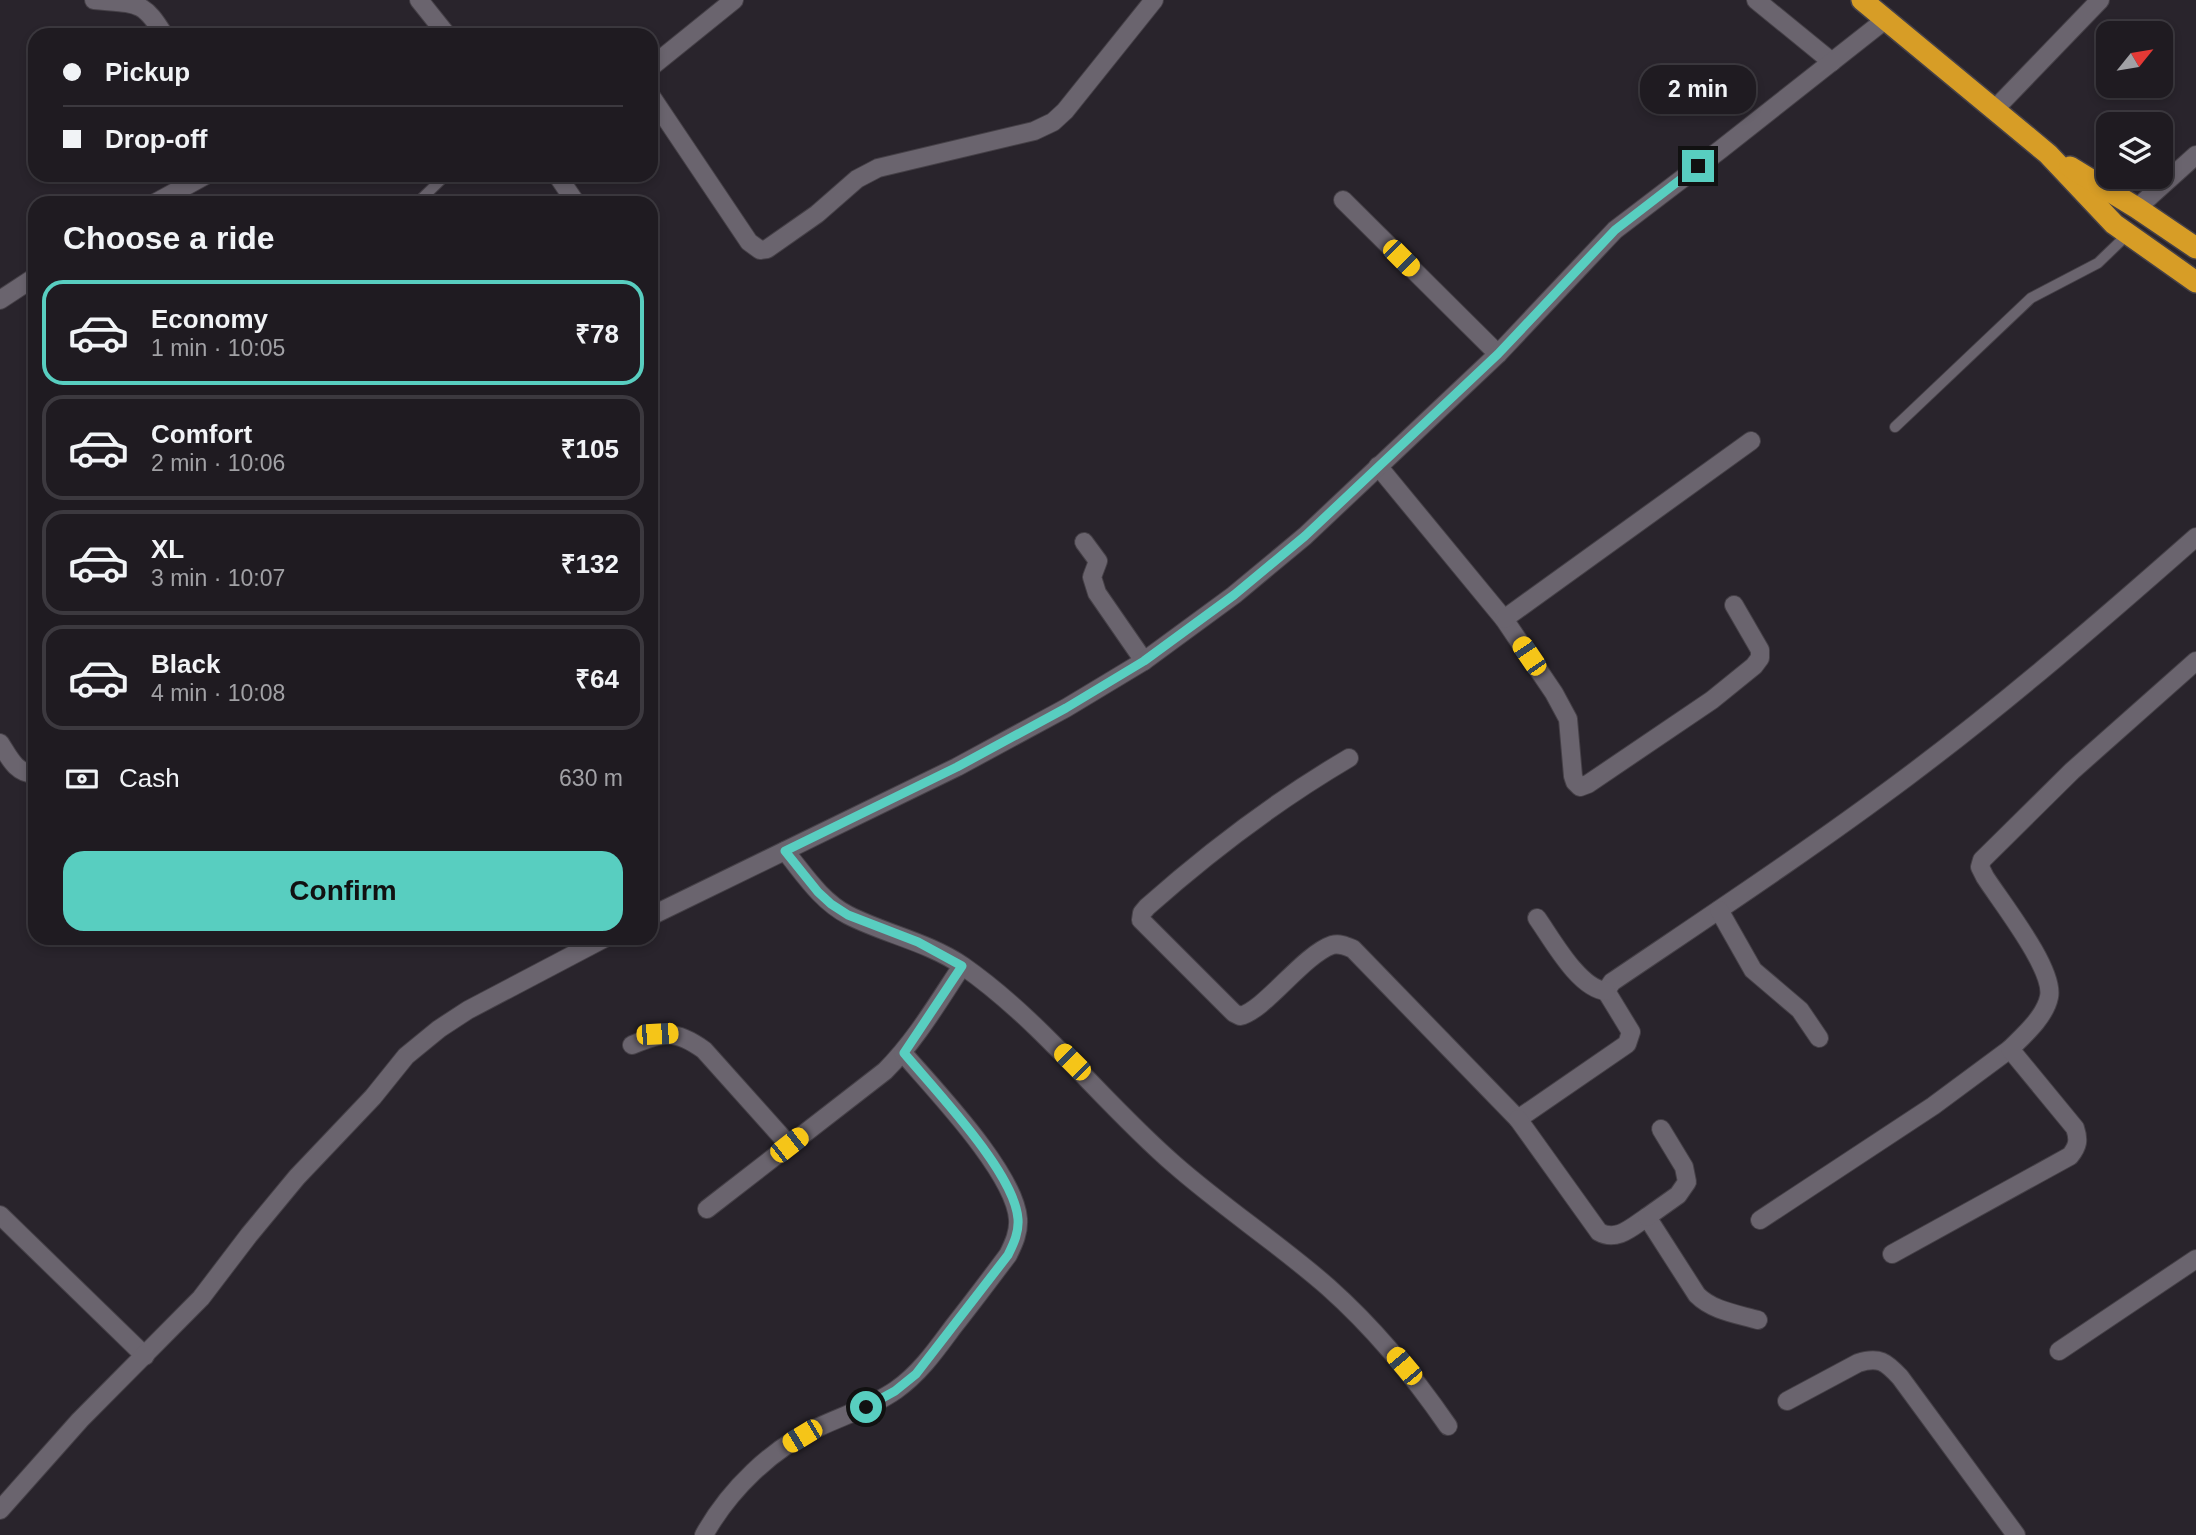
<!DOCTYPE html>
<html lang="en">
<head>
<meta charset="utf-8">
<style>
  :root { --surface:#1f1b21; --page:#2c282e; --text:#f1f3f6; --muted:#a1a1a5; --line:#3c393f; --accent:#58cec0 }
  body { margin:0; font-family:Helvetica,sans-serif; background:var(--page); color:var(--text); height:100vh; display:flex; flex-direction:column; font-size:26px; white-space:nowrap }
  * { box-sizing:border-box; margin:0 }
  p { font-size:23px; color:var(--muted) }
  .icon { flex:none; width:38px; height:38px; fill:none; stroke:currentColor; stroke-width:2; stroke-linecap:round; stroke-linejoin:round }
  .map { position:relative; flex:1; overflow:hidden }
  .drawer { position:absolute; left:28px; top:196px; width:630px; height:749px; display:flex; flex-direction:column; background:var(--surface); border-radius:21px; box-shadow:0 4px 10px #0003,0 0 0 2px var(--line) }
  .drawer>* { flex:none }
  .hud { position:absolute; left:28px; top:28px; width:630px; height:154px; border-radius:21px; box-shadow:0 4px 10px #0003,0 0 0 2px var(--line); display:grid; align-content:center; height:154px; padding:0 35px; background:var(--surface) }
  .needle { width:46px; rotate:60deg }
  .controls { position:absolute; left:2096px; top:21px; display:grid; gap:14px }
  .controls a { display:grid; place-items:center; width:77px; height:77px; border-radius:14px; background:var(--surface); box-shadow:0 4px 10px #0003,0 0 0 2px var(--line); font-size:35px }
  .end { position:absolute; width:32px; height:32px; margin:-16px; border:9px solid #58cec0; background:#111; box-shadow:0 0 0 4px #111 }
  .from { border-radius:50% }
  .bubble { position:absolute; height:49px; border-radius:21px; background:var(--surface); box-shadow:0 4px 10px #0003,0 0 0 2px var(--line); font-size:23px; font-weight:700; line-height:49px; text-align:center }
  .car { position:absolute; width:21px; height:42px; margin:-21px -10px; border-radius:9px; box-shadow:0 0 5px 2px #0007; background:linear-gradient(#f5c518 24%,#345 0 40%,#f5c518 0 76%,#345 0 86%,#f5c518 0) }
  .hud b { display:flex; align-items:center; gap:24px; height:66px; font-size:26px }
  .hud b+b { border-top:2px solid var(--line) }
  .hud i { width:18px; height:18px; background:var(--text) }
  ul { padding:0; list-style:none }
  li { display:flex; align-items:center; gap:21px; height:105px; margin:0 14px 10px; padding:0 21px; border:4px solid var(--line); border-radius:21px }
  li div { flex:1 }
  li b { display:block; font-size:26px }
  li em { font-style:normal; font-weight:700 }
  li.active { border-color:var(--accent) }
  li>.icon { width:63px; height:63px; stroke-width:1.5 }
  h2 { padding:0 35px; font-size:32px; line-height:84px }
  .pay { display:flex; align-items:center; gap:18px; height:77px; padding:0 35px; font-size:26px }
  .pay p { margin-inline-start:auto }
  .action { display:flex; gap:14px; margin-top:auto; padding:14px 35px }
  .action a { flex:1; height:80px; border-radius:21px; background:var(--accent); color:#111; font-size:28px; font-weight:700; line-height:80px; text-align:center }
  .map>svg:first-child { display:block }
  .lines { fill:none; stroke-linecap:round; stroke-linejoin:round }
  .lane-casing { stroke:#454047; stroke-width:12 }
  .street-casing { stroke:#454047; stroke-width:20 }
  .highway-casing { stroke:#454047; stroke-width:24 }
  .lane { stroke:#6a646e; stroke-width:10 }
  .street { stroke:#6a646e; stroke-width:18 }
  .highway { stroke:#d79d26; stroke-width:21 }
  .route { stroke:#58cec0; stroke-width:9 }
</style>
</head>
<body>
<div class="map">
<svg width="2196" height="1535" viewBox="0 0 2196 1535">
  <rect width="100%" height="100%" fill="#29242c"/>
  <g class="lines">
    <defs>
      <g id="lane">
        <path d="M 417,203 L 446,175"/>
        <path d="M 1895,427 L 2031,298 L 2098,263 L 2128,234"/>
      </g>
      <g id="street">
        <path d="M 94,0 C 137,4 143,0 164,35"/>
        <path d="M 419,0 L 447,35"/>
        <path d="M 1756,0 L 1832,62"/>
        <path d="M 651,67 L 734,0"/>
        <path d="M 651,96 L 749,242 L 760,250 L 767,249 L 817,214 L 857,179 L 878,168 L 1034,131 L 1053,122 L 1065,111 L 1154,0"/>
        <path d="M 1994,110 L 2100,0"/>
        <path d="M 557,175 L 576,203"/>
        <path d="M 1343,200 L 1498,354"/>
        <path d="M 155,203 L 206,175"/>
        <path d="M 2137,208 L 2196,155"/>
        <path d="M 0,300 L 35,277"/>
        <path d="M 1378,466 L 1504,619 L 1554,693 L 1568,719 L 1573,776 L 1575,782 L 1580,787 L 1588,784 L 1712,700 L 1754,666 L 1760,658 L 1760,650 L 1734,605"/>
        <path d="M 1084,542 L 1098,561 L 1092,577 L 1097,593 L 1144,661"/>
        <path d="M 1504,619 L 1751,441"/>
        <path d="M 0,743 C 9,757 16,774 35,774"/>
        <path d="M 1349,758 C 1276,801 1210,851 1147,907 L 1142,913 L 1141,920 L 1234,1013 L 1240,1016 C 1264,1011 1303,955 1332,945 C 1340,943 1346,946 1353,949 L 1518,1119 L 1627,1044 L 1631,1032 L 1606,991 L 1612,982 C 1711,915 1811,849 1907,777 C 2007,702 2102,620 2196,537"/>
        <path d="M 785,851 C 804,874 821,901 848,915 C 885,934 928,942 963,966 C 1043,1022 1102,1102 1175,1165 C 1224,1208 1279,1244 1328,1287 C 1374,1328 1413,1375 1448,1426"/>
        <path d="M 1719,910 L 1753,970 L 1800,1010 L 1819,1038"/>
        <path d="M 651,916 L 957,767 L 1066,708 L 1144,661 L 1234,595 L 1305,536 L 1498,354 L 1615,230 L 1720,150 L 1885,20"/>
        <path d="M 1537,918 C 1552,939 1579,989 1606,991"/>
        <path d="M 632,1045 C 663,1032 675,1029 704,1050 L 789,1145"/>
        <path d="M 1518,1119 L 1599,1232 C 1617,1242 1632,1227 1647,1217 L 1697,1295 C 1713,1311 1737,1314 1758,1320"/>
        <path d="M 707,1209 L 885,1071 C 916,1040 938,1002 962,966"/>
        <path d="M 0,1215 L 145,1356"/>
        <path d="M 1647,1217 L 1678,1195 L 1687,1182 L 1684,1167 L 1661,1129"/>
        <path d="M 1760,1220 L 1933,1106 L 2010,1049"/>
        <path d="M 1892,1254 L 2070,1156 C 2078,1146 2079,1140 2075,1128 L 2010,1049 C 2023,1036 2045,1017 2049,997 C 2055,970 2001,902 1985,877 L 1980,867 L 1982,860 L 2072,771 L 2196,661"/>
        <path d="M 2059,1351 L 2196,1259"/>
        <path d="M 1787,1401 L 1858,1363 C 1879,1356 1886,1362 1900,1377 L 2016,1535"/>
        <path d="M 0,1510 L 80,1420 L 201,1298 L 249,1235 L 297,1177 L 373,1097 L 406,1056 L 439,1029 L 468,1010 L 605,938"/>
        <path d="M 704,1535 C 729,1490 772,1448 819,1427 C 845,1415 873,1406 896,1390 C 920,1373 936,1350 953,1327 C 972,1303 990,1279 1008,1255 C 1014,1243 1019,1232 1018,1219 C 1015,1173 934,1089 903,1053"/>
      </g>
      <g id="highway">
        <path d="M 1862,0 L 2048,154 L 2114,224 L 2196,282"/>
        <path d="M 2070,167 L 2137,208 L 2196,248"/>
      </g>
    </defs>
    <use href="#lane" class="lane-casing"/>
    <use href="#street" class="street-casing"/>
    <use href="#highway" class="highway-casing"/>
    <use href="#lane" class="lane"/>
    <use href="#street" class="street"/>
    <use href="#highway" class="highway"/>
  </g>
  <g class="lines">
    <path class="route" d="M 866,1407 L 895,1391 L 916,1374 L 1008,1255 C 1014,1243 1019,1232 1018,1219 C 1015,1173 934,1089 904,1053 L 962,966 L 918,942 L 848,915 L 831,904 L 818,892 L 785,851 L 957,767 L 1066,708 L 1144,661 L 1234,595 L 1305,536 L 1498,354 L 1615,230 L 1698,166"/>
  </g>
</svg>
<div class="controls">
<a><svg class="needle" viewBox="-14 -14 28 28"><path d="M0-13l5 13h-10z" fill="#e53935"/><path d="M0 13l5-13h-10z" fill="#a1a1a5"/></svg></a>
<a><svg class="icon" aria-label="layers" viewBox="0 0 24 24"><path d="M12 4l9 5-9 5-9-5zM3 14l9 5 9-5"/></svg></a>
</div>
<i class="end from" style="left:866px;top:1407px"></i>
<i class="end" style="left:1698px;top:166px"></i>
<div class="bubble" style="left:1640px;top:65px;width:116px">2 min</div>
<i class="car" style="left:1401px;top:258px;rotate:135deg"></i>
<i class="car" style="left:1529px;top:656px;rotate:326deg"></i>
<i class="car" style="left:657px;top:1034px;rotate:87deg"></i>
<i class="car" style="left:1072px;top:1062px;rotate:315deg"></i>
<i class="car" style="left:789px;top:1145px;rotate:52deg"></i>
<i class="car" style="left:1404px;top:1366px;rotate:320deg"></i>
<i class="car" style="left:802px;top:1436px;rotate:239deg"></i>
<div class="hud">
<b><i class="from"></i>Pickup</b>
<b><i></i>Drop-off</b>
</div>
<section class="drawer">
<h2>Choose a ride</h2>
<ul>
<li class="active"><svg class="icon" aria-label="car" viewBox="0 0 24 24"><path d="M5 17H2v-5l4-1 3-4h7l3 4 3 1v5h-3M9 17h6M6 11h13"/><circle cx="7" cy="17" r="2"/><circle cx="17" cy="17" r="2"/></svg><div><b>Economy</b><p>1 min · 10:05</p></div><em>₹78</em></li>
<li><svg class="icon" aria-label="car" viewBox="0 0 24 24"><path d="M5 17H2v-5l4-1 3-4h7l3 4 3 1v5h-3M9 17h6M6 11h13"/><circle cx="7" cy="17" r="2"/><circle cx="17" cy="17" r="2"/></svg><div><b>Comfort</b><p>2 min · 10:06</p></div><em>₹105</em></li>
<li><svg class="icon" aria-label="car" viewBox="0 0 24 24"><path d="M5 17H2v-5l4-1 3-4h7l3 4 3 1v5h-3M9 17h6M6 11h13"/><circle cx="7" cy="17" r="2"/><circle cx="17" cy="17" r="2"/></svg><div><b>XL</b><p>3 min · 10:07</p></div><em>₹132</em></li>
<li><svg class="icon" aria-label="car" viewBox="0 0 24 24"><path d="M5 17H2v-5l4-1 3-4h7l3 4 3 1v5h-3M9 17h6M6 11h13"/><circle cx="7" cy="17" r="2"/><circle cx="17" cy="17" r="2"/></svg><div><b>Black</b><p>4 min · 10:08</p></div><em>₹64</em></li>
</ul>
<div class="pay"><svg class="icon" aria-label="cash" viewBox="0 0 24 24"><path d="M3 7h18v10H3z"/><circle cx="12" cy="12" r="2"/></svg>Cash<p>630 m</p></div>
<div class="action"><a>Confirm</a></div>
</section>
</div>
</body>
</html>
